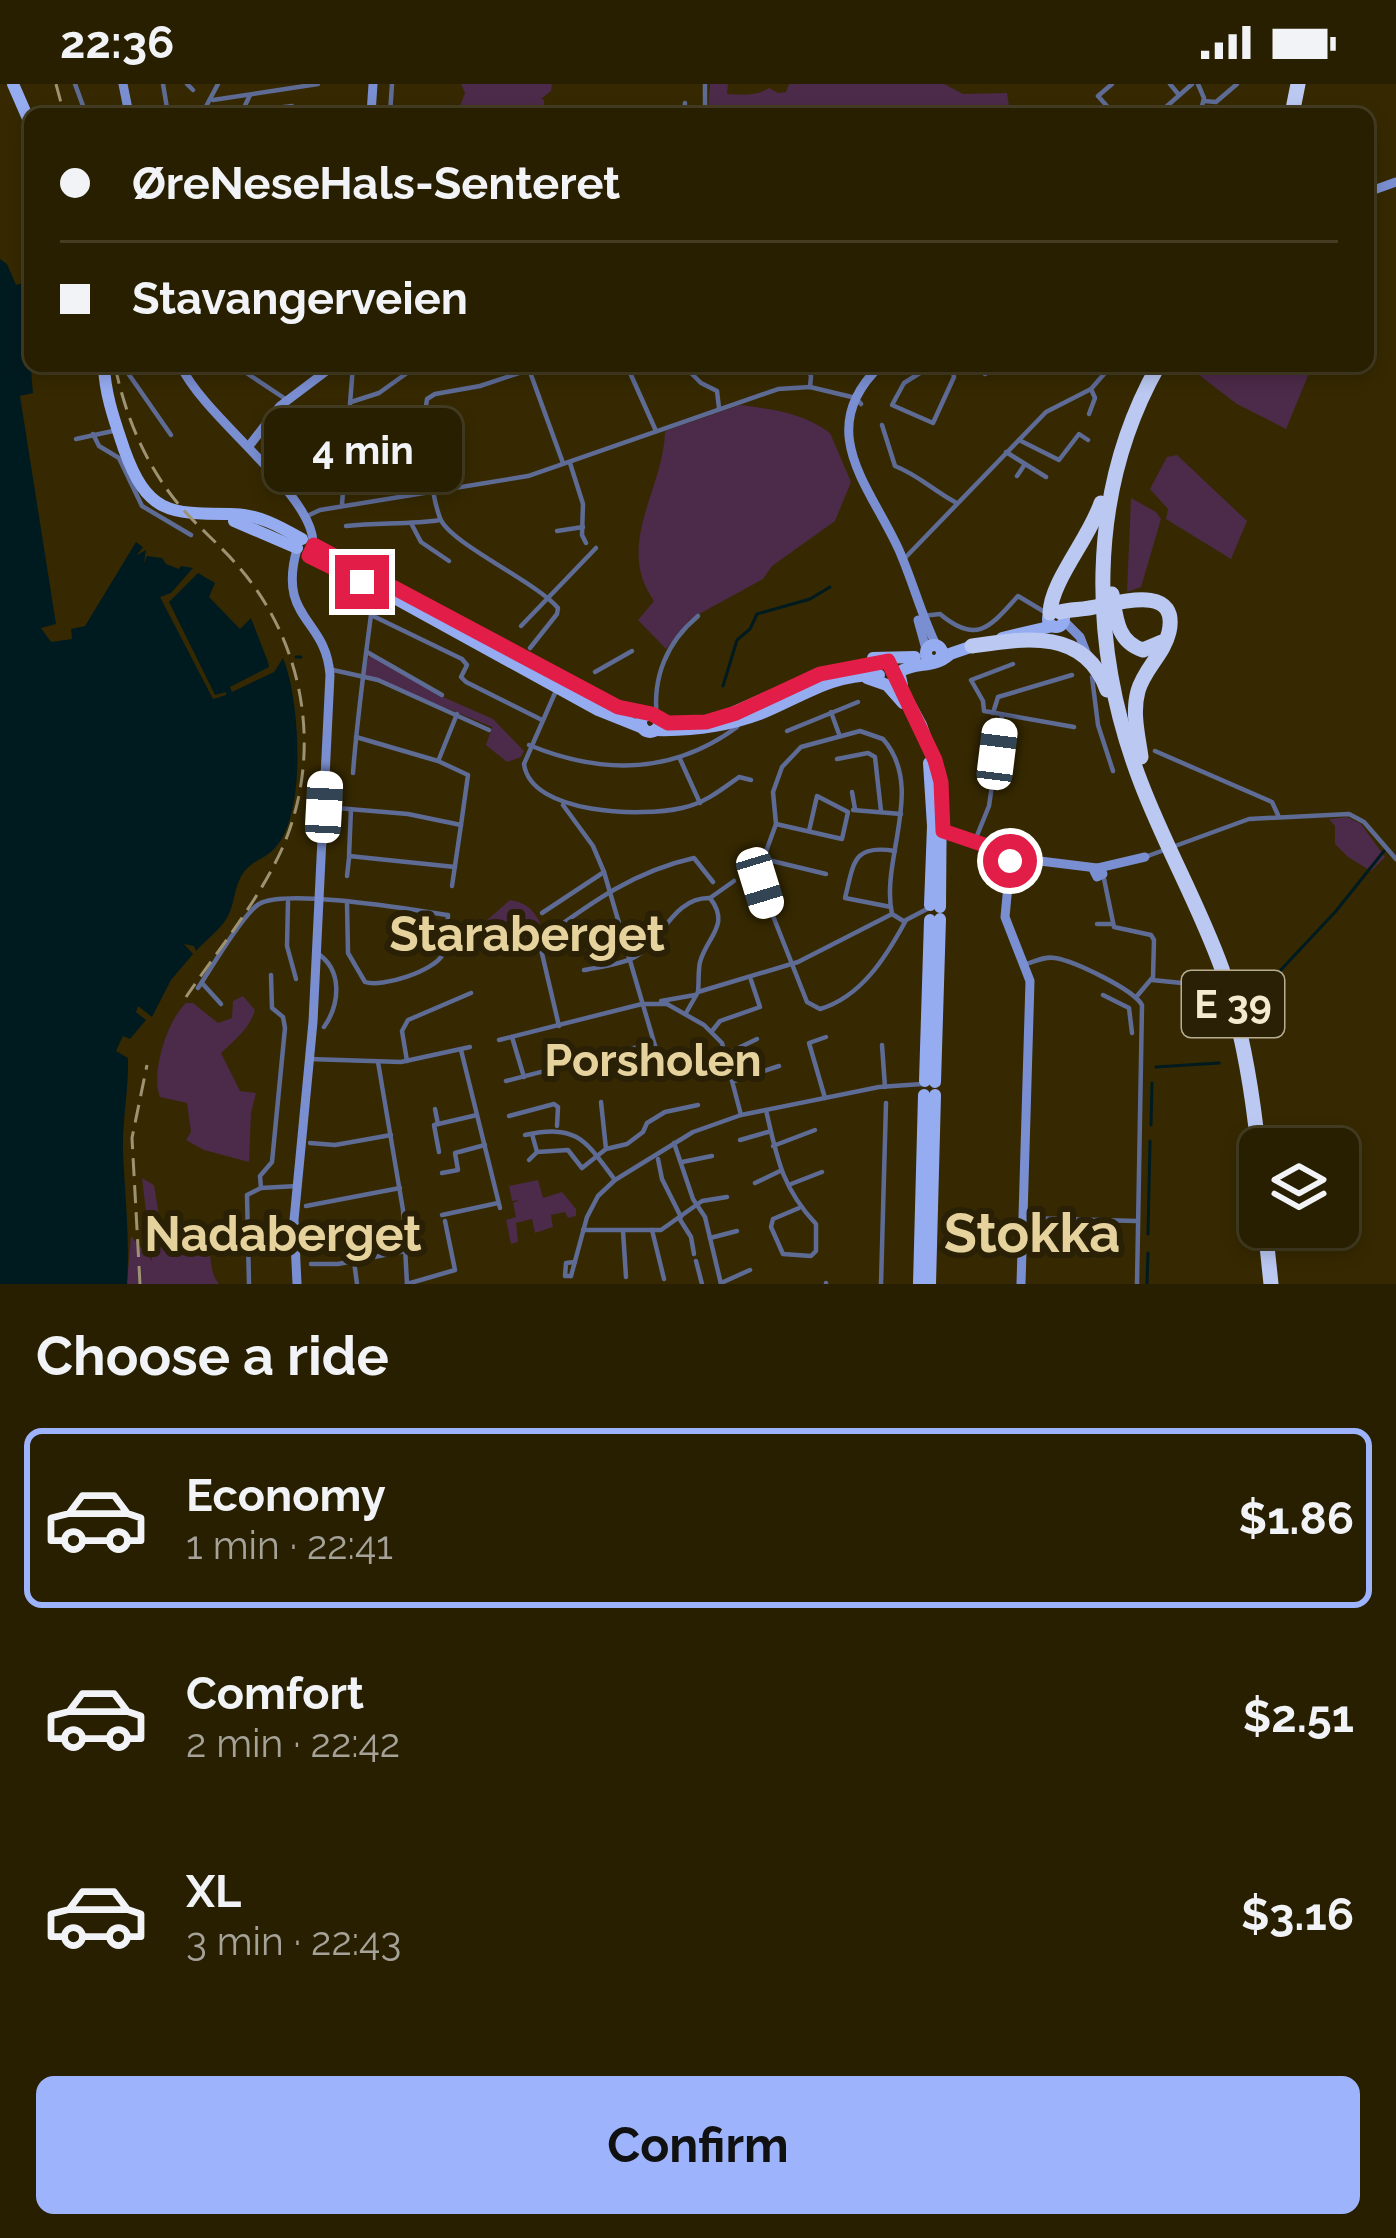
<!DOCTYPE html>
<html lang="en">
<head>
<meta charset="utf-8">
<style>
  :root { --surface:#281f01; --page:#342c10; --text:#f1f3f6; --muted:#a5a299; --line:#443d23; --accent:#9db4fd }
  body { margin:0; font-family:Raleway,sans-serif; background:var(--page); color:var(--text); height:100vh; display:flex; flex-direction:column; font-size:45px; white-space:nowrap }
  * { box-sizing:border-box; margin:0 }
  p { font-size:39px; color:var(--muted) }
  .icon { flex:none; width:66px; height:66px; fill:none; stroke:currentColor; stroke-width:2; stroke-linecap:round; stroke-linejoin:round }
  .map { position:relative; height:1200px; overflow:hidden }
  .side { display:flex; flex-direction:column; background:var(--surface); flex:1 }
  .side>* { flex:none }
  .hud { position:absolute; left:24px; top:24px; width:1350px; height:264px; border-radius:18px; box-shadow:0 6px 18px #0003,0 0 0 3px var(--line); display:grid; align-content:center; height:264px; padding:0 36px; background:var(--surface) }
  .fabs { position:absolute; left:1239px; top:1044px; display:grid; gap:24px }
  .fabs a { display:grid; place-items:center; width:120px; height:120px; border-radius:18px; background:var(--surface); box-shadow:0 6px 18px #0003,0 0 0 3px var(--line); font-size:60px }
  .end { position:absolute; width:54px; height:54px; margin:-27px; border:15px solid #e11d48; background:#fff; box-shadow:0 0 0 6px #fff }
  .from { border-radius:50% }
  .bubble { position:absolute; height:84px; border-radius:18px; background:var(--surface); box-shadow:0 6px 18px #0003,0 0 0 3px var(--line); font-size:39px; font-weight:700; line-height:84px; text-align:center }
  .car { position:absolute; width:36px; height:72px; margin:-36px -18px; border-radius:15px; box-shadow:0 0 9px 3px #0007; background:linear-gradient(#fff 24%,#345 0 40%,#fff 0 76%,#345 0 86%,#fff 0) }
  .hud b { display:flex; align-items:center; gap:42px; height:114px; font-size:45px }
  .hud b+b { border-top:3px solid var(--line) }
  .hud i { width:30px; height:30px; background:var(--text) }
  ul { padding:0; list-style:none }
  li { display:flex; align-items:center; gap:36px; height:180px; margin:0 24px 18px; padding:0 12px; border:6px solid transparent; border-radius:18px }
  li div { flex:1 }
  li b { display:block; font-size:45px }
  li em { font-style:normal; font-weight:700 }
  li.selected { border-color:var(--accent) }
  li>.icon { width:108px; height:108px; stroke-width:1.5 }
  h2 { padding:0 36px; font-size:54px; line-height:144px }
  .primary-button { display:flex; gap:24px; margin-top:auto; padding:24px 36px }
  .primary-button a { flex:1; height:138px; border-radius:18px; background:var(--accent); color:#111; font-size:48px; font-weight:700; line-height:138px; text-align:center }
  .status { display:flex; justify-content:space-between; align-items:center; height:84px; padding:0 60px; background:var(--surface); direction:ltr }
  .status svg { height:33px; fill:currentColor }
  .map>svg:first-child { display:block }
  .green { fill:#4c2a49 }
  .water { fill:#001b20 }
  .lines { fill:none; stroke-linecap:round; stroke-linejoin:round }
  .stream { stroke:#001b20; stroke-width:3 }
  .street { stroke:#5e6b95; stroke-width:4.5 }
  .secondary { stroke:#7a8fd2; stroke-width:9 }
  .primary { stroke:#96acf1; stroke-width:12 }
  .highway { stroke:#bac8f2; stroke-width:15 }
  .rail { stroke:#9d9272; stroke-width:3; stroke-dasharray:18 9; stroke-linecap:butt }
  .route { stroke:#e11d48; stroke-width:15 }
  .labels { text-anchor:middle; stroke-width:12; stroke-linejoin:round; paint-order:stroke }
  .shield { fill:#292006; stroke:#b7ad93; stroke-width:3 }
  .shield-label { font-size:39px; font-weight:bold; fill:#f4ead0 }
  .neighbourhood-label { font-size:45px; font-weight:bold; fill:#e5d29d; stroke:#292006 }
  .quarter-label { font-size:48px; font-weight:bold; fill:#e5d29d; stroke:#292006 }
  .district-label { font-size:54px; font-weight:bold; fill:#e5d29d; stroke:#292006 }
</style>
</head>
<body>
<div class="status"><b>22:36</b><svg viewBox="0 0 49 12"><path d="M0 12V9h3v3zM5 12V6h3v6zM10 12V3h3v9zM15 12V0h3v12zM26 1h20v11H26zM47 4h2v5h-2z"/></svg></div>
<div class="map">
<svg width="1396" height="1200" viewBox="0 0 1396 1200">
  <rect width="100%" height="100%" fill="#362901"/>
  <g class="green">
    <path d="M 461,0 L 552,0 L 551,7 L 541,15 L 544,16 L 544,30 L 457,30 L 465,9 Z"/>
    <path d="M 710,0 L 728,0 L 727,10 C 744,11 757,12 769,4 L 778,9 L 786,8 L 789,0 L 944,0 L 963,10 L 1007,9 L 1009,22 L 1003,30 L 708,30 Z"/>
    <path d="M 1187,282 L 1312,282 L 1286,345 L 1237,320 Z"/>
    <path d="M 740,321 C 772,325 804,329 830,349 L 851,398 L 835,437 L 772,482 L 763,495 L 690,535 L 666,565 L 638,536 L 654,517 C 614,460 664,406 665,347 Z"/>
    <path d="M 1177,371 L 1247,437 L 1231,475 L 1166,435 L 1168,425 L 1150,405 L 1167,373 Z"/>
    <path d="M 1131,414 L 1156,428 L 1161,435 L 1141,503 L 1127,508 Z"/>
    <path d="M 369,572 L 393,580 L 443,613 L 493,635 L 524,667 L 521,673 L 507,678 L 486,661 L 492,643 L 364,590 Z"/>
    <path d="M 1347,733 L 1361,740 L 1385,773 L 1371,787 L 1348,773 L 1335,760 L 1335,742 L 1329,735 Z"/>
    <path d="M 510,816 C 530,819 538,831 544,849 L 520,868 L 506,865 L 494,855 L 474,857 L 471,850 Z"/>
    <path d="M 243,912 L 255,926 C 249,945 236,955 221,969 L 240,1007 L 256,1009 L 251,1029 L 249,1078 L 204,1066 L 186,1056 L 191,1048 L 187,1019 L 160,1013 C 150,989 168,935 186,919 L 193,919 L 218,939 L 232,934 L 233,917 Z"/>
    <path d="M 142,1094 L 154,1101 L 163,1157 L 190,1160 L 203,1156 C 215,1170 207,1186 219,1200 L 127,1200 L 131,1152 L 152,1177 Z"/>
    <path d="M 538,1096 L 543,1114 L 562,1108 L 576,1125 L 576,1132 L 568,1134 L 565,1128 L 551,1131 L 553,1143 L 535,1149 L 532,1135 L 516,1139 L 518,1158 L 511,1160 L 506,1136 L 516,1133 L 513,1119 L 519,1116 L 512,1117 L 509,1102 Z"/>
  </g>
  <path class="water" d="M 0,175 L 7,180 L 16,201 L 30,197 L 30,227 L 26,229 L 33,309 L 20,312 L 56,540 L 41,544 L 51,558 L 72,555 L 71,545 L 85,542 L 136,458 L 143,463 L 137,471 L 146,466 L 144,479 L 147,472 L 162,474 L 166,480 L 179,485 L 181,482 L 193,484 L 171,509 L 160,513 L 213,615 L 226,611 L 226,608 L 215,611 L 169,518 L 198,489 L 215,499 L 209,513 L 240,545 L 251,534 L 268,578 L 269,583 L 230,603 L 232,608 L 274,588 L 283,574 C 300,614 308,734 273,766 C 264,775 252,777 244,788 C 234,801 235,819 228,832 C 222,844 205,857 196,867 L 194,862 L 184,860 L 193,870 L 171,896 L 152,933 L 138,922 L 136,928 L 146,936 L 130,955 L 123,952 L 116,967 L 128,974 C 129,1005 122,1037 123,1068 C 125,1113 130,1155 127,1200 L 0,1200 Z"/>
  <g class="lines">
    <g class="stream">
      <path d="M 296,573 L 301,573"/>
      <path d="M 723,602 L 737,556 L 750,545 L 757,530 L 810,515 L 830,503"/>
      <path d="M 1263,905 L 1336,827 L 1384,767"/>
      <path d="M 1156,983 L 1219,979"/>
      <path d="M 1151,1041 L 1152,999"/>
      <path d="M 1148,1150 L 1150,1057"/>
      <path d="M 1147,1200 L 1148,1169"/>
    </g>
    <g class="street">
      <path d="M 75,0 L 86,30"/>
      <path d="M 163,0 L 168,30"/>
      <path d="M 187,0 L 193,6"/>
      <path d="M 705,0 L 705,30"/>
      <path d="M 1112,0 L 1098,12 L 1114,30"/>
      <path d="M 1170,0 L 1179,11"/>
      <path d="M 1198,0 L 1204,14 L 1200,30"/>
      <path d="M 213,16 L 318,0"/>
      <path d="M 1204,17 L 1216,18 L 1237,0"/>
      <path d="M 253,27 L 292,22"/>
      <path d="M 202,30 L 218,0"/>
      <path d="M 241,30 L 250,11"/>
      <path d="M 390,30 L 392,0"/>
      <path d="M 646,30 L 646,26"/>
      <path d="M 684,30 L 685,19"/>
      <path d="M 1158,30 L 1192,0"/>
      <path d="M 123,282 L 171,351"/>
      <path d="M 236,282 L 287,316"/>
      <path d="M 627,282 L 656,347"/>
      <path d="M 684,282 L 701,299 L 717,307 L 719,324"/>
      <path d="M 806,282 L 811,292 L 810,303"/>
      <path d="M 931,282 L 904,299 L 892,321 L 933,339 L 954,293 L 952,282"/>
      <path d="M 530,288 L 563,379"/>
      <path d="M 985,290 L 998,282"/>
      <path d="M 351,318 L 379,309 L 414,284"/>
      <path d="M 1089,330 L 1095,314 L 1091,305"/>
      <path d="M 882,341 L 895,382 C 918,391 933,406 955,418"/>
      <path d="M 93,350 L 99,362 L 119,374 L 142,422 L 191,451"/>
      <path d="M 315,350 L 306,363 L 307,372 L 344,383"/>
      <path d="M 348,353 L 374,355 L 392,344"/>
      <path d="M 76,355 L 113,347"/>
      <path d="M 1019,356 L 1059,376 L 1079,350 L 1088,356"/>
      <path d="M 1006,368 L 1046,393"/>
      <path d="M 570,379 L 583,420 L 582,451 L 586,459"/>
      <path d="M 1017,392 L 1025,380"/>
      <path d="M 342,420 L 353,282"/>
      <path d="M 305,433 L 320,426 L 528,392 L 778,305 L 810,303 L 856,314 L 861,320"/>
      <path d="M 412,441 L 421,458 L 449,477"/>
      <path d="M 346,442 C 378,438 408,441 440,436"/>
      <path d="M 557,447 L 583,443"/>
      <path d="M 903,476 L 1046,328 L 1091,305 L 1111,282"/>
      <path d="M 922,532 L 940,530 C 977,561 990,543 1018,512 L 1048,530"/>
      <path d="M 521,542 L 596,464"/>
      <path d="M 530,564 L 557,530 L 558,524 C 535,497 449,459 440,434 C 428,401 429,357 426,322 L 427,315 L 435,310 L 480,302 L 540,282"/>
      <path d="M 367,568 L 442,611"/>
      <path d="M 1013,580 L 971,596 L 983,617 L 984,627 L 1074,643"/>
      <path d="M 333,586 L 378,596 L 489,646"/>
      <path d="M 595,588 L 632,567"/>
      <path d="M 1092,593 L 1098,641 L 1113,687"/>
      <path d="M 555,609 L 524,680 C 531,731 643,733 682,724 C 705,719 721,706 739,693 L 751,696"/>
      <path d="M 831,628 L 839,650"/>
      <path d="M 993,629 L 998,613 L 1072,591"/>
      <path d="M 657,634 C 652,593 667,558 698,532"/>
      <path d="M 787,647 L 858,618"/>
      <path d="M 860,647 L 883,655 C 926,704 880,775 892,830 L 905,838 C 886,873 861,913 820,925 L 807,918 L 760,799 L 760,784 L 776,740 L 773,708 L 782,683 L 801,663 Z"/>
      <path d="M 529,661 C 602,691 672,691 737,643"/>
      <path d="M 1155,667 L 1272,718 L 1278,731"/>
      <path d="M 439,675 L 457,630"/>
      <path d="M 680,675 L 700,719"/>
      <path d="M 837,675 L 868,669 L 875,673 L 881,727"/>
      <path d="M 353,689 C 357,635 364,584 371,531 L 462,575 L 467,581 L 461,593 L 466,598 L 542,636"/>
      <path d="M 852,708 L 855,725"/>
      <path d="M 563,721 L 593,762 L 604,788 L 663,989"/>
      <path d="M 325,723 L 408,730 L 461,741 L 468,691 L 438,677 L 356,653"/>
      <path d="M 351,725 L 349,772 L 455,783"/>
      <path d="M 853,726 L 901,730"/>
      <path d="M 776,740 L 842,755 L 848,728 L 817,712 L 809,747"/>
      <path d="M 976,754 L 989,722 L 1002,631"/>
      <path d="M 1145,773 L 1249,735 L 1349,730 L 1364,738 L 1396,775"/>
      <path d="M 764,775 L 826,790"/>
      <path d="M 1103,790 L 1114,843 L 1151,851 L 1154,856 L 1153,893 L 1137,912"/>
      <path d="M 347,792 L 349,774"/>
      <path d="M 452,802 L 461,741"/>
      <path d="M 710,814 L 734,797"/>
      <path d="M 288,818 L 287,862 L 296,895"/>
      <path d="M 891,823 L 845,814 C 854,778 853,760 895,767"/>
      <path d="M 542,829 L 604,788"/>
      <path d="M 906,836 L 927,825"/>
      <path d="M 1097,840 L 1113,840"/>
      <path d="M 317,869 C 343,886 340,920 324,943"/>
      <path d="M 1026,880 C 1036,877 1045,872 1055,874 C 1074,877 1133,905 1142,921 L 1137,1200"/>
      <path d="M 584,886 C 599,883 619,881 633,874 C 662,859 672,813 710,814 C 731,841 707,852 700,878 C 698,887 699,899 698,908"/>
      <path d="M 1152,896 L 1202,901"/>
      <path d="M 202,899 L 221,920"/>
      <path d="M 198,904 C 210,886 243,830 259,820 C 286,804 413,826 448,831 C 447,843 448,859 443,870 C 435,887 381,904 365,898 L 348,869 L 347,819"/>
      <path d="M 1103,911 L 1129,924 L 1132,949"/>
      <path d="M 661,917 L 695,911"/>
      <path d="M 686,929 L 698,908 L 798,878 L 892,830"/>
      <path d="M 559,942 L 540,861 L 544,853 C 592,818 635,787 694,774 L 713,798"/>
      <path d="M 712,947 L 720,937 L 760,923 L 751,896"/>
      <path d="M 512,953 L 524,993"/>
      <path d="M 499,956 L 642,920 L 667,920 L 704,941 L 722,959 L 741,1031"/>
      <path d="M 882,961 L 885,1003"/>
      <path d="M 461,966 L 500,1124"/>
      <path d="M 728,969 L 757,955"/>
      <path d="M 309,975 L 401,978 L 470,963"/>
      <path d="M 407,977 L 402,947 L 408,936 L 471,909"/>
      <path d="M 378,978 L 403,1126 L 407,1200"/>
      <path d="M 506,997 L 653,959"/>
      <path d="M 734,997 L 779,982"/>
      <path d="M 825,1014 L 809,959 L 826,953"/>
      <path d="M 601,1018 L 606,1065"/>
      <path d="M 435,1025 L 438,1040"/>
      <path d="M 766,1026 C 777,1074 782,1104 816,1140 L 816,1167 L 811,1172 L 783,1170 L 771,1143 L 773,1135 L 799,1124"/>
      <path d="M 509,1032 L 554,1020 L 558,1023 L 557,1042"/>
      <path d="M 525,1051 C 578,1040 585,1056 615,1096"/>
      <path d="M 740,1056 L 768,1048"/>
      <path d="M 310,1059 L 335,1061 L 391,1051"/>
      <path d="M 674,1059 L 693,1115 L 705,1133 L 721,1200"/>
      <path d="M 773,1062 L 815,1046"/>
      <path d="M 439,1068 L 434,1041 L 477,1031"/>
      <path d="M 537,1068 L 568,1066 L 582,1084 L 606,1065 L 627,1060 L 643,1048 L 647,1039 L 665,1028 L 698,1021"/>
      <path d="M 658,1075 L 662,1095 L 681,1133"/>
      <path d="M 529,1076 L 537,1068 L 532,1050"/>
      <path d="M 682,1078 L 712,1072"/>
      <path d="M 442,1089 L 458,1086 L 455,1069 L 485,1061"/>
      <path d="M 755,1099 L 780,1087"/>
      <path d="M 791,1100 L 822,1088"/>
      <path d="M 261,1104 L 260,1092 L 272,1078 L 285,944 L 283,933 L 272,924 L 271,891"/>
      <path d="M 306,1122 L 400,1104"/>
      <path d="M 442,1131 L 498,1119"/>
      <path d="M 679,1134 L 691,1153 L 694,1170"/>
      <path d="M 1023,1134 L 1137,1137"/>
      <path d="M 583,1146 L 661,1146 L 702,1117 L 727,1113"/>
      <path d="M 652,1146 L 664,1195"/>
      <path d="M 623,1147 L 626,1193"/>
      <path d="M 710,1154 L 737,1147"/>
      <path d="M 354,1177 L 357,1200"/>
      <path d="M 696,1177 L 702,1200"/>
      <path d="M 311,1180 L 338,1180 L 405,1167"/>
      <path d="M 571,1192 L 587,1133 L 598,1112 L 615,1096 L 693,1048 L 741,1031 L 879,1003 L 922,1000"/>
      <path d="M 571,1192 L 565,1192 L 566,1179 L 575,1178"/>
      <path d="M 721,1199 L 750,1186"/>
      <path d="M 249,1200 L 247,1111 L 261,1104 L 297,1102"/>
      <path d="M 407,1200 L 455,1186 L 445,1137"/>
      <path d="M 826,1200 L 826,1199"/>
      <path d="M 881,1200 L 886,1019"/>
    </g>
    <g class="secondary">
      <path d="M 123,0 L 129,30"/>
      <path d="M 371,30 L 373,0"/>
      <path d="M 1368,108 L 1396,98"/>
      <path d="M 181,282 C 203,332 312,409 313,458"/>
      <path d="M 880,282 C 813,346 870,402 899,466 C 913,498 921,530 936,561"/>
      <path d="M 249,362 L 280,322 L 333,282"/>
      <path d="M 918,536 L 926,565"/>
      <path d="M 1064,537 L 1080,553 L 1087,571"/>
      <path d="M 943,747 L 1040,777 L 1097,784"/>
      <path d="M 1011,770 L 1005,833 L 1030,897 L 1021,1200"/>
      <path d="M 1098,784 L 1145,773"/>
      <path d="M 1100,784 L 1103,790 L 1097,793 L 1094,787 Z"/>
      <path d="M 297,1200 L 294,1136 L 313,938 L 330,591 C 326,533 277,536 297,465"/>
    </g>
    <g class="primary">
      <path d="M 13,0 L 30,39"/>
      <path d="M 104,282 C 105,311 115,338 124,365 C 147,429 168,430 231,430 C 258,430 279,442 302,455"/>
      <path d="M 234,437 L 297,464"/>
      <path d="M 315,461 L 618,623 L 647,631"/>
      <path d="M 309,472 L 340,484 L 598,626 L 643,644"/>
      <circle cx="1056" cy="535" r="8"/>
      <path d="M 1002,554 L 1053,542"/>
      <circle cx="934" cy="569" r="8"/>
      <path d="M 941,573 L 976,561"/>
      <path d="M 873,574 L 915,573"/>
      <path d="M 893,589 L 921,641 L 941,697 L 940,823"/>
      <path d="M 867,594 L 887,601 L 903,619"/>
      <path d="M 902,601 L 899,588 C 917,577 933,585 949,571"/>
      <circle cx="650" cy="639" r="9"/>
      <path d="M 723,633 L 820,590 L 879,579"/>
      <path d="M 655,646 C 692,647 725,643 760,630 C 800,614 833,589 879,591"/>
      <path d="M 929,679 L 933,742 L 930,821"/>
      <path d="M 925,997 L 930,836"/>
      <path d="M 935,998 L 940,835"/>
      <path d="M 919,1200 L 924,1011"/>
      <path d="M 930,1200 L 935,1011"/>
    </g>
    <g class="highway">
      <path d="M 1292,30 L 1298,0"/>
      <path d="M 1158,282 C 1086,410 1089,564 1141,699 C 1165,762 1199,821 1222,885 C 1244,949 1254,1015 1260,1083"/>
      <path d="M 1112,510 C 1116,534 1117,558 1143,566 L 1162,558"/>
      <path d="M 1060,528 C 1070,525 1079,526 1089,524 C 1112,521 1180,497 1169,548 C 1164,570 1144,585 1138,607 C 1132,629 1138,651 1141,673"/>
      <path d="M 1050,529 C 1051,497 1089,455 1101,419"/>
      <path d="M 972,562 C 1025,554 1085,544 1107,606"/>
      <path d="M 1265,1143 L 1271,1200"/>
    </g>
    <g class="rail">
      <path d="M 56,0 L 64,30"/>
      <path d="M 115,282 C 126,334 146,382 180,422 C 198,443 220,461 238,482 C 306,560 324,672 281,767 C 257,819 218,866 186,913"/>
      <path d="M 140,1200 L 132,1054 L 147,981"/>
    </g>
  </g>
  <g class="lines">
    <path class="route" d="M 362,498 L 309,472 L 314,461 L 618,623 L 652,630 L 668,639 L 706,638 L 736,629 L 820,590 L 888,577 L 935,676 L 941,698 L 943,747 L 1011,770 L 1010,777"/>
  </g>
  <g class="labels">
    <rect class="shield" x="1182" y="887" width="102" height="66" rx="9"/>
    <g class="shield-label">
      <text x="1233" y="934">E 39</text>
    </g>
    <g class="neighbourhood-label">
      <text x="653" y="992">Porsholen</text>
    </g>
    <g class="quarter-label">
      <text x="527" y="867">Staraberget</text>
      <text x="283" y="1167">Nadaberget</text>
    </g>
    <g class="district-label">
      <text x="1032" y="1168">Stokka</text>
    </g>
  </g>
</svg>
<div class="fabs">
<a><svg class="icon" aria-label="layers" viewBox="0 0 24 24"><path d="M12 4l9 5-9 5-9-5zM3 14l9 5 9-5"/></svg></a>
</div>
<i class="end from" style="left:1010px;top:777px"></i>
<i class="end" style="left:362px;top:498px"></i>
<div class="bubble" style="left:264px;top:324px;width:198px">4 min</div>
<i class="car" style="left:997px;top:670px;rotate:7deg"></i>
<i class="car" style="left:324px;top:723px;rotate:3deg"></i>
<i class="car" style="left:760px;top:799px;rotate:163deg"></i>
<div class="hud">
<b><i class="from"></i>ØreNeseHals-Senteret</b>
<b><i></i>Stavangerveien</b>
</div>
</div>
<section class="side">
<h2>Choose a ride</h2>
<ul>
<li class="selected"><svg class="icon" aria-label="car" viewBox="0 0 24 24"><path d="M5 17H2v-5l4-1 3-4h7l3 4 3 1v5h-3M9 17h6M6 11h13"/><circle cx="7" cy="17" r="2"/><circle cx="17" cy="17" r="2"/></svg><div><b>Economy</b><p>1 min · 22:41</p></div><em>$1.86</em></li>
<li><svg class="icon" aria-label="car" viewBox="0 0 24 24"><path d="M5 17H2v-5l4-1 3-4h7l3 4 3 1v5h-3M9 17h6M6 11h13"/><circle cx="7" cy="17" r="2"/><circle cx="17" cy="17" r="2"/></svg><div><b>Comfort</b><p>2 min · 22:42</p></div><em>$2.51</em></li>
<li><svg class="icon" aria-label="car" viewBox="0 0 24 24"><path d="M5 17H2v-5l4-1 3-4h7l3 4 3 1v5h-3M9 17h6M6 11h13"/><circle cx="7" cy="17" r="2"/><circle cx="17" cy="17" r="2"/></svg><div><b>XL</b><p>3 min · 22:43</p></div><em>$3.16</em></li>
</ul>
<div class="primary-button"><a>Confirm</a></div>
</section>
</body>
</html>
